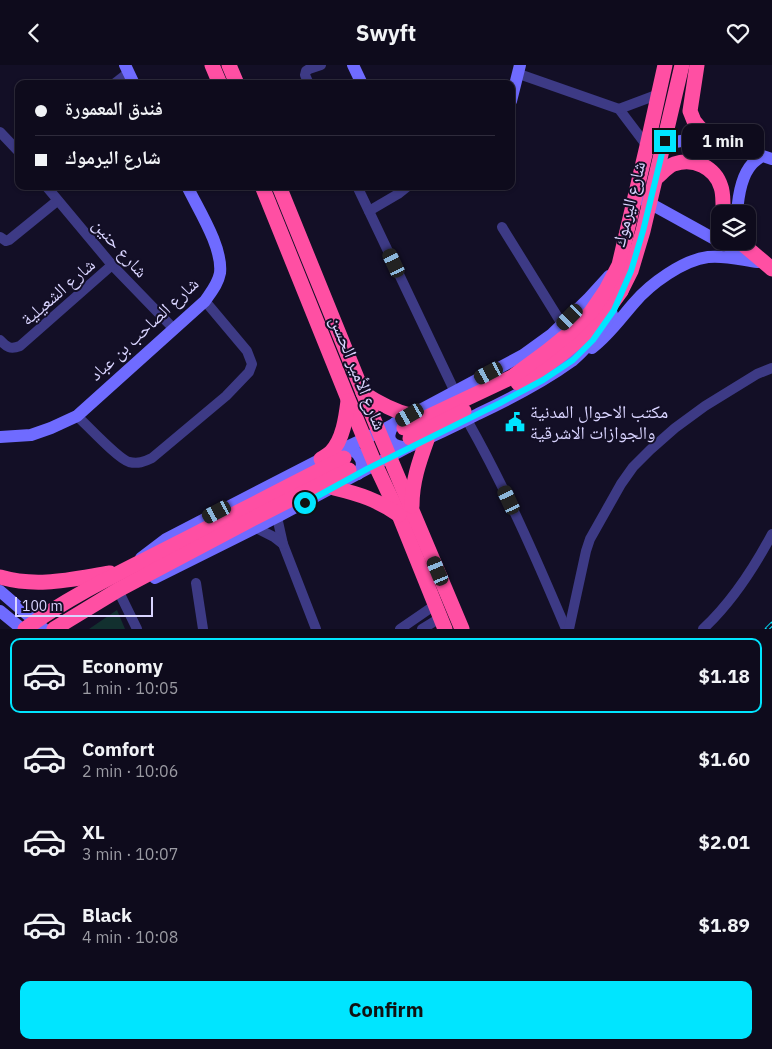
<!DOCTYPE html>
<html lang="en">
<head>
<meta charset="utf-8">
<style>
  :root { --surface:#0e0b1c; --page:#171425; --text:#f1f3f6; --muted:#9b9ba3; --line:#2e2b3b; --accent:#00e5ff }
  body { margin:0; font-family:"IBM Plex Sans","Noto Naskh Arabic",sans-serif; background:var(--page); color:var(--text); height:100vh; display:flex; flex-direction:column; font-size:19px; white-space:nowrap }
  * { box-sizing:border-box; margin:0 }
  p { font-size:16px; color:var(--muted) }
  .icon { flex:none; width:28px; height:28px; fill:none; stroke:currentColor; stroke-width:2; stroke-linecap:round; stroke-linejoin:round }
  .map { position:relative; height:564px; overflow:hidden }
  .side { display:flex; flex-direction:column; background:var(--surface); flex:1 }
  .side>* { flex:none }
  .hud { position:absolute; left:15px; top:15px; width:500px; height:110px; border-radius:10px; box-shadow:0 1px 4px #0004,0 0 0 1px var(--line); display:grid; align-content:center; height:110px; padding:0 20px; background:var(--surface) }
  .buttons { position:absolute; left:711px; top:140px; display:grid; gap:10px }
  .buttons a { display:grid; place-items:center; width:45px; height:45px; border-radius:10px; background:var(--surface); box-shadow:0 1px 4px #0004,0 0 0 1px var(--line); font-size:25px }
  .scale { position:absolute; left:15px; bottom:12px; width:138px; box-sizing:border-box; padding-left:5px; border:2px solid #d9d4ff; border-top:0; font-size:14px; line-height:18px; white-space:nowrap; color:#d9d4ff; -webkit-text-stroke:4px #130f26; paint-order:stroke }
  .end { position:absolute; width:22px; height:22px; margin:-11px; border:6px solid #00e5ff; background:#111; box-shadow:0 0 0 2px #111 }
  .from { border-radius:50% }
  .bubble { position:absolute; height:35px; border-radius:10px; background:var(--surface); box-shadow:0 1px 4px #0004,0 0 0 1px var(--line); font-size:16px; font-weight:700; line-height:35px; text-align:center }
  .car { position:absolute; width:15px; height:30px; margin:-15px -8px; border-radius:6px; box-shadow:0 0 4px 1px #0007; background:linear-gradient(#222 24%,#8ab4d8 0 40%,#222 0 76%,#8ab4d8 0 86%,#222 0) }
  .hud b { display:flex; align-items:center; gap:18px; height:48px; font-size:19px }
  .hud b+b { border-top:1px solid var(--line) }
  .hud i { width:12px; height:12px; background:var(--text) }
  ul { padding:9px 0 0; list-style:none }
  li { display:flex; align-items:center; gap:15px; height:75px; margin:0 10px 8px; padding:0 10px; border:2px solid transparent; border-radius:10px }
  li div { flex:1 }
  li b { display:block; font-size:19px }
  li em { font-style:normal; font-weight:700 }
  li.current { border-color:var(--accent) }
  li>.icon { width:45px; height:45px; stroke-width:1.5 }
  .button { display:flex; gap:10px; margin-top:auto; padding:10px 20px }
  .button a { flex:1; height:58px; border-radius:10px; background:var(--accent); color:#111; font-size:20px; font-weight:700; line-height:58px; text-align:center }
  header { display:flex; justify-content:space-between; align-items:center; height:65px; padding:0 20px; background:var(--surface); font-size:22px; font-weight:700 }
  .map>svg:first-child { display:block }
  .green { fill:#12302f }
  .lines { fill:none; stroke-linecap:round; stroke-linejoin:round }
  .street { stroke:#3d3a85; stroke-width:10 }
  .secondary { stroke:#6f6bff; stroke-width:12 }
  .highway { stroke:#ff4fa3; stroke-width:15 }
  .rail-casing { stroke:#00e5ff; stroke-width:4.5 }
  .rail { stroke:#130f26; stroke-width:2.5; stroke-dasharray:8; stroke-linecap:butt }
  .highway-bridge { stroke:#ff4fa3; stroke-width:15 }
  .route { stroke:#00e5ff; stroke-width:6 }
  .labels { text-anchor:middle; stroke-width:4; stroke-linejoin:round; paint-order:stroke }
  .street-label { font-size:18px; fill:#d9d4ff; stroke:#130f26 }
  .poi-label { font-size:18px; fill:#d9d4ff; stroke:#130f26; text-anchor:start }
</style>
</head>
<body>
<header><svg class="icon" aria-label="back" viewBox="0 0 24 24"><path d="M15 5l-7 7 7 7"/></svg>Swyft<svg class="icon" aria-label="heart" viewBox="0 0 24 24"><path d="M12 20l-8-8c-3-5 5-10 8-4 3-6 11-1 8 4z"/></svg></header>
<div class="map">
<svg width="772" height="564" viewBox="0 0 772 564">
  <rect width="100%" height="100%" fill="#130f26"/>
  <path class="green" d="M 117,545 L 125,564 L 89,564 Z"/>
  <g class="lines">
    <g class="street">
      <path d="M 519,9 L 619,44 L 647,81"/>
      <path d="M 114,19 L 128,8"/>
      <path d="M 309,19 L 305,10 L 306,6 L 309,4 L 321,0"/>
      <path d="M 619,44 L 659,29"/>
      <path d="M 0,67 L 19,87"/>
      <path d="M 46,121 L 112,200 L 173,263"/>
      <path d="M 357,121 L 455,327"/>
      <path d="M 369,146 L 398,129 L 408,121"/>
      <path d="M 502,162 L 562,259"/>
      <path d="M 0,172 L 6,176 L 9,175 L 57,136"/>
      <path d="M 0,275 C 7,282 10,285 20,281 L 112,200"/>
      <path d="M 77,351 C 87,360 118,394 129,397 C 138,399 144,397 152,393 L 226,331 L 249,307 L 252,299 L 247,286 L 205,236"/>
      <path d="M 467,355 C 505,422 536,493 566,564"/>
      <path d="M 277,452 L 283,479 L 316,564"/>
      <path d="M 256,463 L 274,472 L 283,479"/>
      <path d="M 196,518 L 203,564"/>
      <path d="M 118,525 L 137,564"/>
      <path d="M 400,564 L 435,540"/>
      <path d="M 422,564 L 440,553"/>
      <path d="M 569,564 L 586,486 L 590,474 L 621,419 L 633,402 L 650,385 L 675,363 L 705,341 L 757,309 L 772,303"/>
      <path d="M 703,564 C 730,539 755,501 772,469"/>
    </g>
    <g class="secondary">
      <path d="M 125,0 L 134,19"/>
      <path d="M 353,0 L 362,19"/>
      <path d="M 511,36 L 520,0"/>
      <path d="M 656,83 L 675,77 L 687,75 L 719,77 L 772,94"/>
      <path d="M 642,134 L 747,192"/>
      <path d="M 737,149 C 738,133 741,111 752,99 C 755,96 758,94 761,91"/>
      <path d="M 592,283 C 609,270 620,254 634,238 C 650,219 683,195 708,192 C 725,190 742,195 758,197"/>
      <path d="M 395,358 C 384,373 390,382 408,382"/>
      <path d="M 0,372 L 31,370 L 51,363 L 77,351 L 205,236 C 211,227 218,219 220,208 C 223,182 198,144 187,121"/>
      <path d="M 346,383 C 356,385 362,391 362,401 L 358,409"/>
      <path d="M 141,493 L 166,474 L 321,394 L 379,367 L 523,290 L 552,269 L 589,233 L 609,211"/>
      <path d="M 155,513 L 277,452 L 408,382 C 432,372 455,361 478,349 C 510,334 543,317 572,296 C 588,283 600,265 612,249"/>
      <path d="M 0,526 L 44,564"/>
      <path d="M 0,546 L 22,564"/>
    </g>
    <g class="highway">
      <path d="M 212,0 L 220,19"/>
      <path d="M 229,0 L 237,19"/>
      <path d="M 697,0 L 690,46 L 694,56 L 699,62 L 705,68 L 719,77"/>
      <path d="M 656,113 C 661,109 668,101 674,99 C 693,92 715,102 721,122 C 724,130 722,140 724,149"/>
      <path d="M 262,121 L 348,334 L 375,399 L 399,450 L 445,564"/>
      <path d="M 279,121 L 379,367 L 462,564"/>
      <path d="M 739,176 L 772,204"/>
      <path d="M 518,318 C 560,294 594,266 621,226"/>
      <path d="M 363,328 C 377,337 393,346 410,350"/>
      <path d="M 404,363 L 512,312 L 546,287 L 572,266 L 591,247 L 606,225 L 619,200 L 647,81 L 665,0"/>
      <path d="M 410,373 L 464,346"/>
      <path d="M 321,394 C 324,392 328,390 331,387 C 343,375 346,352 348,336"/>
      <path d="M 334,423 C 359,429 378,435 399,450"/>
      <path d="M 412,441 C 412,417 419,397 427,375"/>
      <path d="M 0,512 C 38,523 72,514 110,508"/>
      <path d="M 25,564 C 72,529 126,505 178,478 C 233,450 288,421 344,393"/>
      <path d="M 54,564 L 118,525 L 258,451 L 349,405"/>
    </g>
    <defs>
      <path id="rail" d="M 767,564 L 772,559"/>
    </defs>
    <use href="#rail" class="rail-casing"/>
    <use href="#rail" class="rail"/>
    <path class="highway-bridge" d="M 621,226 L 631,206 L 643,166 L 682,0"/>
  </g>
  <g class="lines">
    <path class="route" d="M 305,438 L 367,404 L 500,338 L 543,315 L 573,295 L 593,275 L 614,245 L 631,206 L 643,166 L 665,76"/>
  </g>
  <defs>
    <symbol id="civic-bare" viewBox="-9 -9 18 18"><path d="M-.6-6.5H3V-4.5H.6V-3L4-1V1h2V6H-6V1h2V-1L-.6-3ZM-1.2 2.5V6h2.4V2.5Z" fill="#00e5ff" stroke="#130f26" stroke-width="2.5" paint-order="stroke"/></symbol>
  </defs>
  <g fill-rule="evenodd">
    <use href="#civic-bare" x="501" y="343" width="28" height="28"/>
  </g>
  <g class="labels">
    <g class="street-label">
      <text transform="translate(629 139) rotate(-76)" y="6">شارع اليرموك</text>
      <text transform="translate(120 183) rotate(48)" y="6">شارع حنين</text>
      <text transform="translate(58 227) rotate(-41)" y="6">شارع الشعيلية</text>
      <text transform="translate(144 264) rotate(-43)" y="6">شارع الصاحب بن عباد</text>
      <text transform="translate(358 308) rotate(68)" y="6">شارع الأمير الحسن</text>
    </g>
    <g class="poi-label">
      <text x="530" y="353">مكتب الاحوال المدنية<tspan x="530" dy="21">والجوازات الاشرقية</tspan></text>
    </g>
  </g>
</svg>
<div class="buttons">
<a><svg class="icon" aria-label="layers" viewBox="0 0 24 24"><path d="M12 4l9 5-9 5-9-5zM3 14l9 5 9-5"/></svg></a>
</div>
<div class="scale">100 m</div>
<i class="end from" style="left:305px;top:438px"></i>
<i class="end" style="left:665px;top:76px"></i>
<div class="bubble" style="left:682px;top:59px;width:82px">1 min</div>
<i class="car" style="left:394px;top:198px;rotate:335deg"></i>
<i class="car" style="left:570px;top:252px;rotate:225deg"></i>
<i class="car" style="left:489px;top:308px;rotate:242deg"></i>
<i class="car" style="left:410px;top:350px;rotate:240deg"></i>
<i class="car" style="left:509px;top:435px;rotate:335deg"></i>
<i class="car" style="left:217px;top:447px;rotate:242deg"></i>
<i class="car" style="left:438px;top:506px;rotate:337deg"></i>
<div class="hud">
<b><i class="from"></i>فندق المعمورة</b>
<b><i></i>شارع اليرموك</b>
</div>
</div>
<section class="side">
<ul>
<li class="current"><svg class="icon" aria-label="car" viewBox="0 0 24 24"><path d="M5 17H2v-5l4-1 3-4h7l3 4 3 1v5h-3M9 17h6M6 11h13"/><circle cx="7" cy="17" r="2"/><circle cx="17" cy="17" r="2"/></svg><div><b>Economy</b><p>1 min · 10:05</p></div><em>$1.18</em></li>
<li><svg class="icon" aria-label="car" viewBox="0 0 24 24"><path d="M5 17H2v-5l4-1 3-4h7l3 4 3 1v5h-3M9 17h6M6 11h13"/><circle cx="7" cy="17" r="2"/><circle cx="17" cy="17" r="2"/></svg><div><b>Comfort</b><p>2 min · 10:06</p></div><em>$1.60</em></li>
<li><svg class="icon" aria-label="car" viewBox="0 0 24 24"><path d="M5 17H2v-5l4-1 3-4h7l3 4 3 1v5h-3M9 17h6M6 11h13"/><circle cx="7" cy="17" r="2"/><circle cx="17" cy="17" r="2"/></svg><div><b>XL</b><p>3 min · 10:07</p></div><em>$2.01</em></li>
<li><svg class="icon" aria-label="car" viewBox="0 0 24 24"><path d="M5 17H2v-5l4-1 3-4h7l3 4 3 1v5h-3M9 17h6M6 11h13"/><circle cx="7" cy="17" r="2"/><circle cx="17" cy="17" r="2"/></svg><div><b>Black</b><p>4 min · 10:08</p></div><em>$1.89</em></li>
</ul>
<div class="button"><a>Confirm</a></div>
</section>
</body>
</html>
